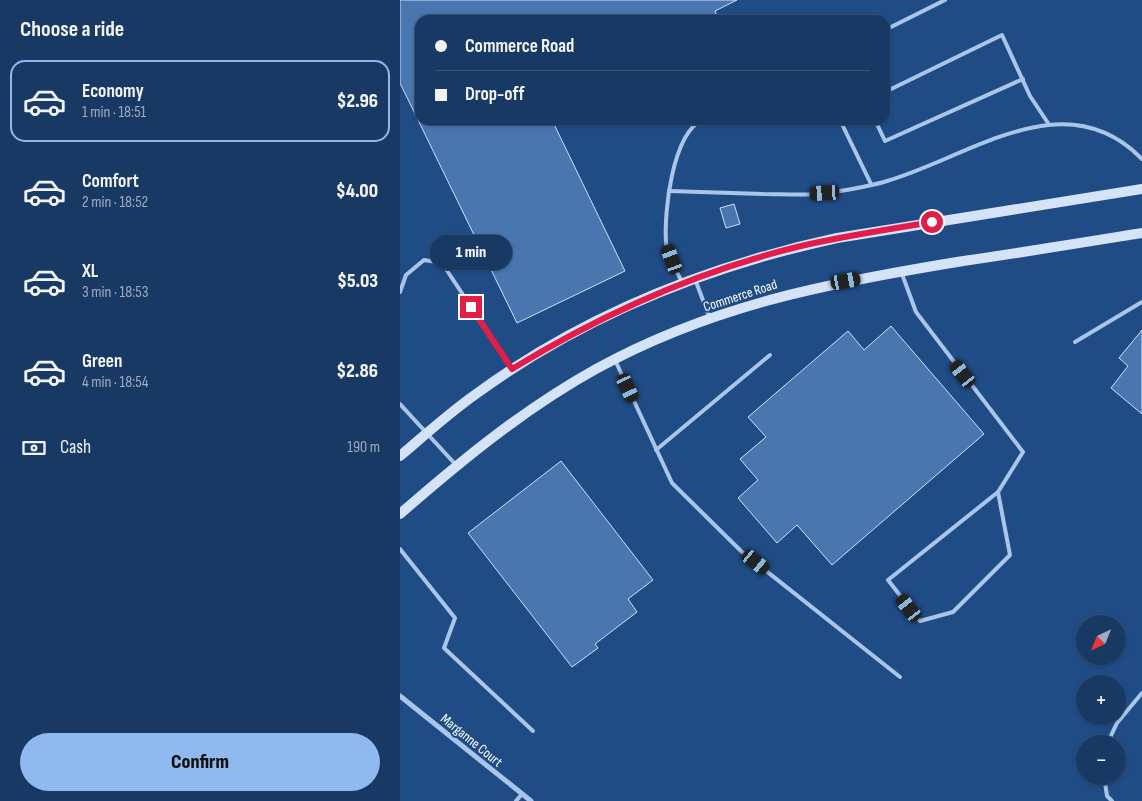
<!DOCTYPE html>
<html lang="en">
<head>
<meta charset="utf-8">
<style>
  :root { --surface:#183964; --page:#25446d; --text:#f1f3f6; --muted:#9facbf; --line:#365378; --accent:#90b9f0 }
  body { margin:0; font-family:"Sofia Sans Condensed",sans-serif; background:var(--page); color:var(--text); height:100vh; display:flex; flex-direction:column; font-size:19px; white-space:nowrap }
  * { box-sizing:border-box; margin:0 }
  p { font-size:16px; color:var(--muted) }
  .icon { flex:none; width:28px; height:28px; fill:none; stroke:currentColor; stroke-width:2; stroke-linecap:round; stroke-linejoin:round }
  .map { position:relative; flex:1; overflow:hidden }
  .sheet { display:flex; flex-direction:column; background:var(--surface); width:400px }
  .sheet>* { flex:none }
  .hud { position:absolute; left:15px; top:15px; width:475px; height:110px; border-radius:15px; box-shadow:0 1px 4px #0004,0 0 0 1px var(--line); display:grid; align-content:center; height:110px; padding:0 20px; background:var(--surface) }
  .needle { width:32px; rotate:223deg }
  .buttons { position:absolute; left:676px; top:615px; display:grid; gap:10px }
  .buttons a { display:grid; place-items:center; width:50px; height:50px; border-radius:50%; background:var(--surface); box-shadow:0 1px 4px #0004,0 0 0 1px var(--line); font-size:25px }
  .end { position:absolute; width:22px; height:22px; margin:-11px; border:6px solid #e11d48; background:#fff; box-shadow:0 0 0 2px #fff }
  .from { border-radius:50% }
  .bubble { position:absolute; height:35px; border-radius:18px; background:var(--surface); box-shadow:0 1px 4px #0004,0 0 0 1px var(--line); font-size:16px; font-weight:800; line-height:35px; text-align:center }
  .car { position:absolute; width:15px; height:30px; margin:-15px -8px; border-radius:6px; box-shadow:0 0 4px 1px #0007; background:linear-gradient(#222 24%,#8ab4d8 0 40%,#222 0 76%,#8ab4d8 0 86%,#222 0) }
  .hud b { display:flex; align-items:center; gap:18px; height:48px; font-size:19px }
  .hud b+b { border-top:1px solid var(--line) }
  .hud i { width:12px; height:12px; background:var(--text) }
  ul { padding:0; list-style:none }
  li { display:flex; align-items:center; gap:15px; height:82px; margin:0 10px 8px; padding:0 10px; border:2px solid transparent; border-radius:15px }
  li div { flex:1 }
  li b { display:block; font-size:19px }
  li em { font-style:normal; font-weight:800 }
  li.current { border-color:var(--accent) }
  li>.icon { width:45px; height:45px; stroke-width:1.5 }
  h2 { padding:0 20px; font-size:22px; line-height:60px }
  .pay { display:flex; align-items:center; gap:12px; height:55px; padding:0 20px; font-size:19px }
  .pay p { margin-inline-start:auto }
  .button { display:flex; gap:10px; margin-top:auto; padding:10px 20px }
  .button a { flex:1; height:58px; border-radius:30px; background:var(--accent); color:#111; font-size:20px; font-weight:800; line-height:58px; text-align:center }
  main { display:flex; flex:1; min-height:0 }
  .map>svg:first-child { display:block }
  .building { fill:#4976ae; stroke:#cee0f7 }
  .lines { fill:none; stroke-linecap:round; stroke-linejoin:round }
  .service { stroke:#a9c6ea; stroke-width:4 }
  .minor { stroke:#a9c6ea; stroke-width:5 }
  .secondary { stroke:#d5e3f8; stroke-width:10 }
  .route { stroke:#e11d48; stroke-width:6 }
  .labels { text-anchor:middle; stroke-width:4; stroke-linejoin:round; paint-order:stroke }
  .street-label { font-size:14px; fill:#fff; stroke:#204c86 }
</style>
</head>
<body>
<main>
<section class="sheet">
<h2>Choose a ride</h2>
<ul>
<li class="current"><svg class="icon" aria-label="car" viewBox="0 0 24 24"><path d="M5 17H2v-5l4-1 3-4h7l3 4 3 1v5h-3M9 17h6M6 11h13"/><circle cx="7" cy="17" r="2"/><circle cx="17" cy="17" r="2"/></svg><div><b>Economy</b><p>1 min · 18:51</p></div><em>$2.96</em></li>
<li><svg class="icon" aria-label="car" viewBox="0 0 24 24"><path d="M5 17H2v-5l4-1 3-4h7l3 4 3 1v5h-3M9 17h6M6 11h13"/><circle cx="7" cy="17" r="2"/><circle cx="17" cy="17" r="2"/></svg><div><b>Comfort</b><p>2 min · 18:52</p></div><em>$4.00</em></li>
<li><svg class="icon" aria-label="car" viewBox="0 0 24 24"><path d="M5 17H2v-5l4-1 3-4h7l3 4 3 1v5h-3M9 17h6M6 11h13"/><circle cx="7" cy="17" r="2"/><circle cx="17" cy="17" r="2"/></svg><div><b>XL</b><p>3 min · 18:53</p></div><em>$5.03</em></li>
<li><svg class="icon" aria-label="car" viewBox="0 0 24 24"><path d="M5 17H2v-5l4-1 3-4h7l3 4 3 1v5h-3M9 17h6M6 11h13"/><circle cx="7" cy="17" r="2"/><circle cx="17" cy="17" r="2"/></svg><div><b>Green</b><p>4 min · 18:54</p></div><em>$2.86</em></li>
</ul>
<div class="pay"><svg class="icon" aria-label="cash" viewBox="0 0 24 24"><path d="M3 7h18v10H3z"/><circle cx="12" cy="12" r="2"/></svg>Cash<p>190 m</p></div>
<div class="button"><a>Confirm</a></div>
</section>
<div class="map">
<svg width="742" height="801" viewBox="0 0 742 801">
  <rect width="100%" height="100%" fill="#204c86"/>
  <g class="building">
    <path d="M 0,0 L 337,0 L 315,11 L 319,20 L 20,20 L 20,120 L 152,120 L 225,271 L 117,323 L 0,83 Z"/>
    <path d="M 334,204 L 340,224 L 326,228 L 320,208 Z"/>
    <path d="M 491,326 L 584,434 L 432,565 L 397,525 L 377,543 L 338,498 L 358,480 L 340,459 L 366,437 L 348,417 L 448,331 L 464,350 Z"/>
    <path d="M 742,330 L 742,414 L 711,388 L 728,366 L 719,358 Z"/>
    <path d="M 161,461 L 253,580 L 228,599 L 237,612 L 195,644 L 198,648 L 172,667 L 68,533 Z"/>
  </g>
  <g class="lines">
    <g class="service">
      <path d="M 485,30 L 545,0"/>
      <path d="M 485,92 L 602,35 L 630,96 L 648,123"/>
      <path d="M 440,120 L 471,184"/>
      <path d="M 475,120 L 485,141 L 623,79"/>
      <path d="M 269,191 C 300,192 332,193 363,194 C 384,194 406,196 427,193 C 447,190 468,187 487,181 C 570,157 665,80 742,159"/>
      <path d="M 502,274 L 516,312 L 623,452 L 598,492 L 488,580 L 520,621 L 553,612 L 610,555 L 598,492"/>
      <path d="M 295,279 L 310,319"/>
      <path d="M 282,282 C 276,270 267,256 266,242 C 264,212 272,135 302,120"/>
      <path d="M 0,292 L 6,275 L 24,260 L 42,263 L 112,369"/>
      <path d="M 675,342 L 742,302"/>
      <path d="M 215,360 L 272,483 L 341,551 L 500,677"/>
      <path d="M 0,404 L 56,465"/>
      <path d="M 256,450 L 370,355"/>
      <path d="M 0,549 L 55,618 L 44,648 L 133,731"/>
      <path d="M 707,744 L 717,723 L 742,693"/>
      <path d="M 704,776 L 707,796 L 712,801"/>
      <path d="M 116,801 L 122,794"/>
    </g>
    <path class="minor" d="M 0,696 L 131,801"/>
    <g class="secondary">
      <path d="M 0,456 C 25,435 49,413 76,394 C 184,315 308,266 437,238 L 742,189"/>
      <path d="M 0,514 C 62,460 124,409 196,369 C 312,305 429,283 557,262 C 619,253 680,243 742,233"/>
    </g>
  </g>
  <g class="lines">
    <path class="route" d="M 71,307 L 112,369 C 202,314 295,272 397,247 C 442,236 487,230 532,222"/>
  </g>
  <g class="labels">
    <g class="street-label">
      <text transform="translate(340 295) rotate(-18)" y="5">Commerce Road</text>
      <text transform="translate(72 740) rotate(39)" y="5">Marganne Court</text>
    </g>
  </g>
</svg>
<div class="buttons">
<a><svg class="needle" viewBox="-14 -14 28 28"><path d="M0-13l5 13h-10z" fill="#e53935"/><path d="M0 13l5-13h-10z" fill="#9facbf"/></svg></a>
<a>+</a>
<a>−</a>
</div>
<i class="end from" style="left:532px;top:222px"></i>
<i class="end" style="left:71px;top:307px"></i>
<div class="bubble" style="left:30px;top:235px;width:82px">1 min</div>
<i class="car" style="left:425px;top:193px;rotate:267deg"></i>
<i class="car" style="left:272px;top:259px;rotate:340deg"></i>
<i class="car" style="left:446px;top:281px;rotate:80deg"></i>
<i class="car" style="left:563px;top:374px;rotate:322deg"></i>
<i class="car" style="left:228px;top:388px;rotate:155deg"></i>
<i class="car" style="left:356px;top:562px;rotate:129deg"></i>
<i class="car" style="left:509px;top:608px;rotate:322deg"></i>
<div class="hud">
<b><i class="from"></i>Commerce Road</b>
<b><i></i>Drop-off</b>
</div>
</div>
</main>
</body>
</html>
